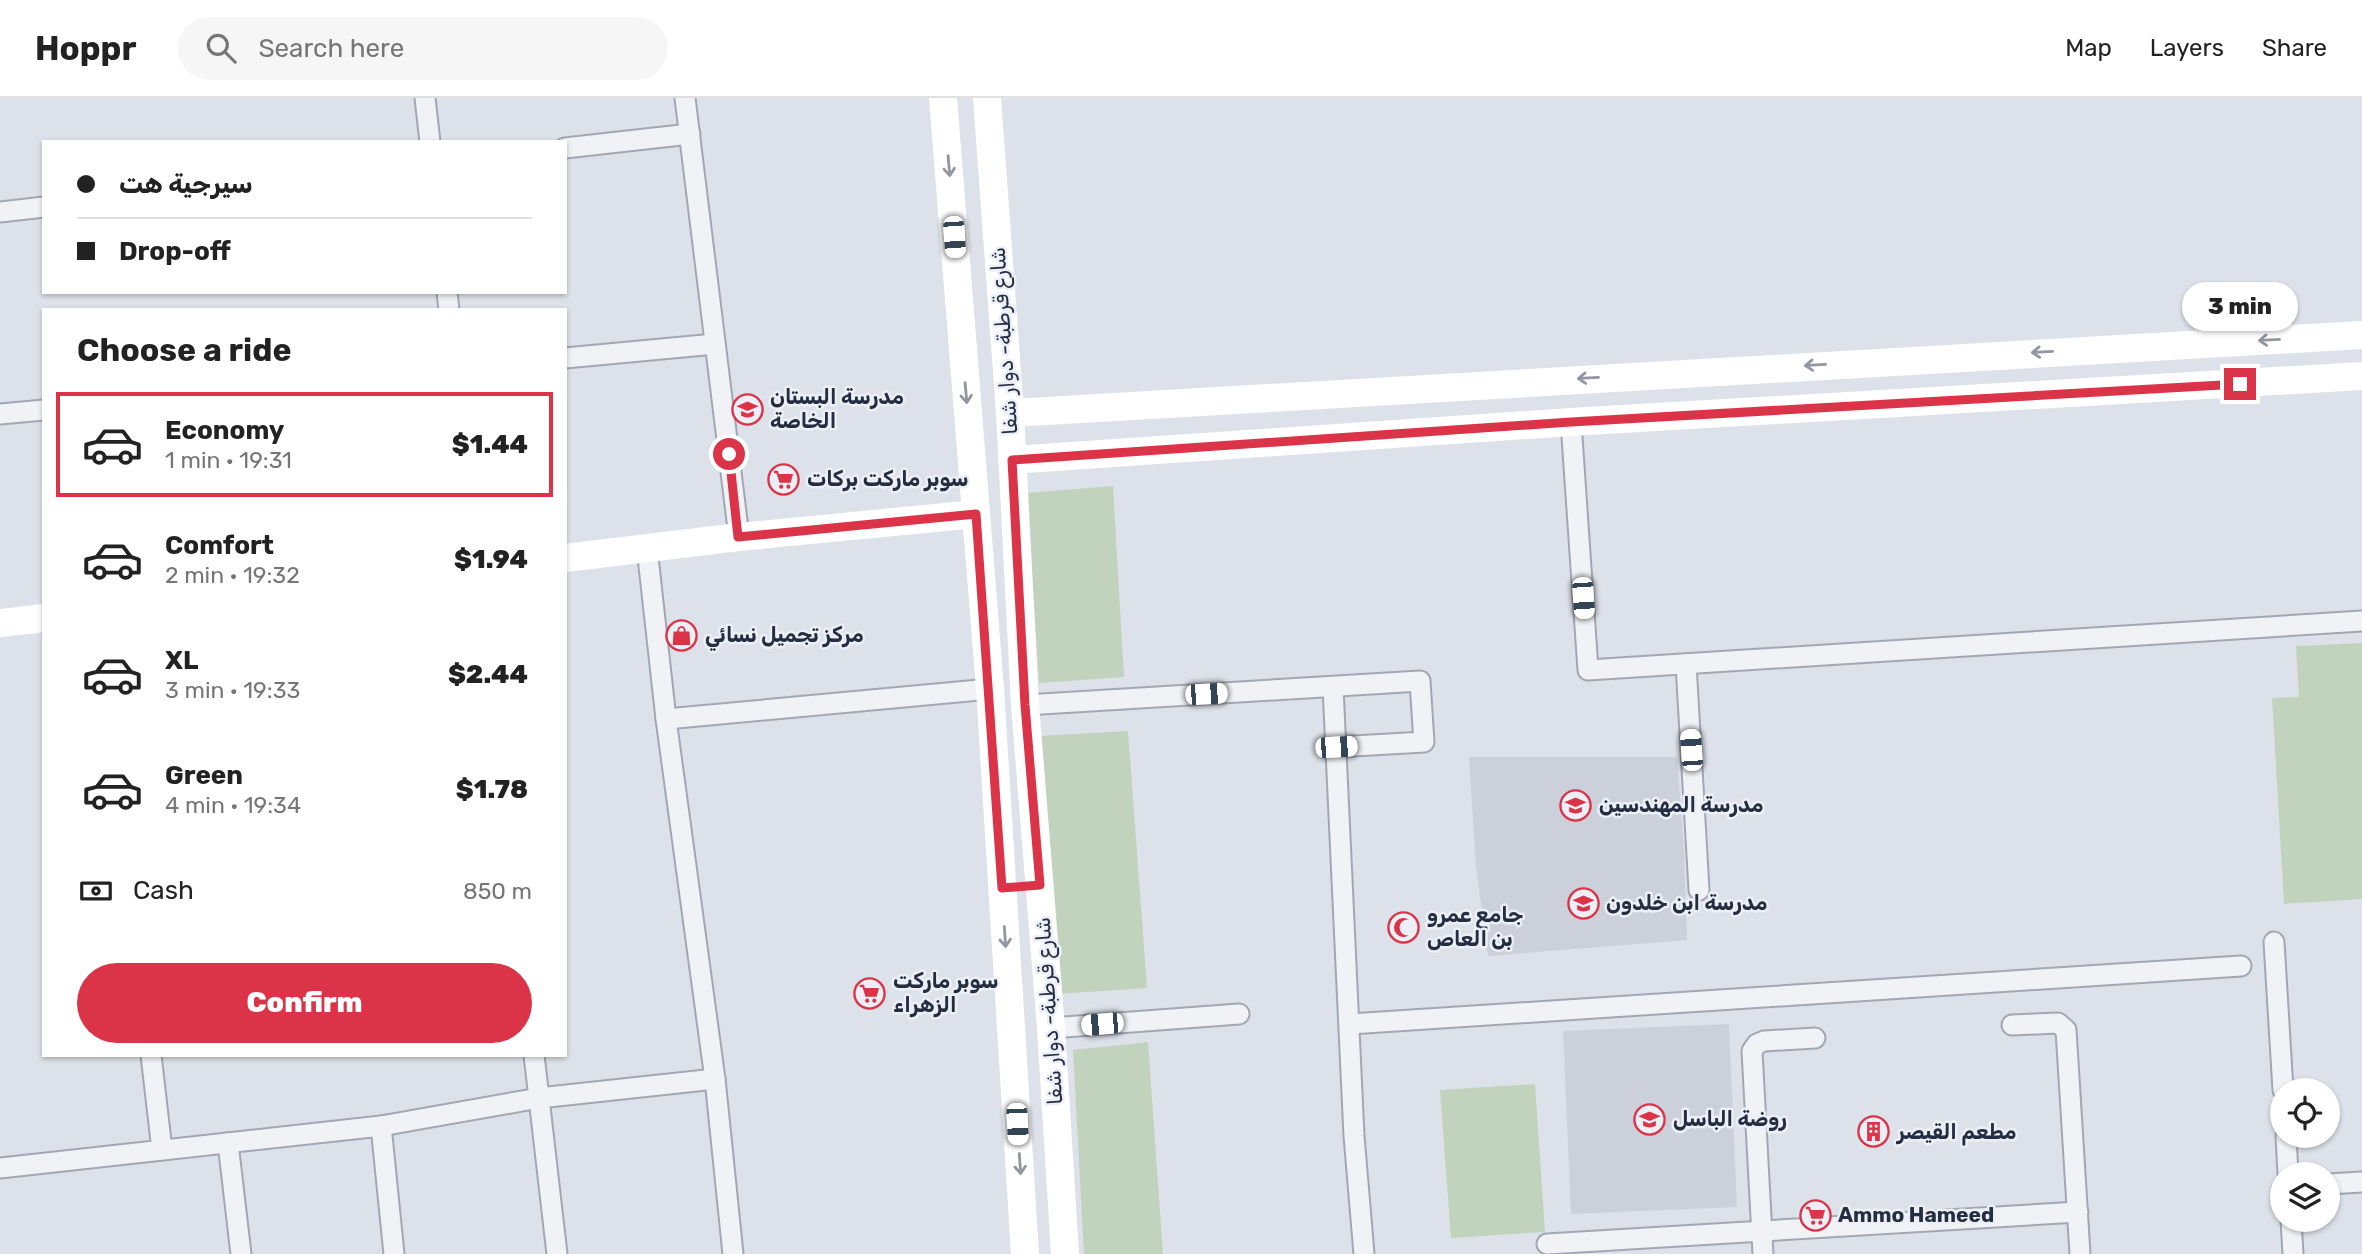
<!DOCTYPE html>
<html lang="en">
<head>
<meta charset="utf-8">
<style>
  :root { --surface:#fff; --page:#f6f6f6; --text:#222; --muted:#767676; --line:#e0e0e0; --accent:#db3448 }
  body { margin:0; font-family:Rubik,"Noto Naskh Arabic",sans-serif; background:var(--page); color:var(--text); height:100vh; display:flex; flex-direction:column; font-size:26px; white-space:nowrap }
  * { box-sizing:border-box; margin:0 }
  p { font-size:23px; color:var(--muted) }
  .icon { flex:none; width:38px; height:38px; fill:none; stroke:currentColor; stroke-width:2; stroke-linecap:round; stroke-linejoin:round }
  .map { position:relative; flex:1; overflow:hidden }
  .side { position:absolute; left:42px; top:210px; width:525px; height:749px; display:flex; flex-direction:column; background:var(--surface); border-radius:0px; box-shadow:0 2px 5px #0004 }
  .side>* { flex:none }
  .top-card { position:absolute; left:42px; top:42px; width:525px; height:154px; border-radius:0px; box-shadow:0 2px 5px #0004; display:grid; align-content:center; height:154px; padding:0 35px; background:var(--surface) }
  .controls { position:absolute; left:2270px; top:980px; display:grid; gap:14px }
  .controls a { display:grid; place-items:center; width:70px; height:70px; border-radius:50%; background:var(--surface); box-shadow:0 2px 5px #0004; font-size:35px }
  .end { position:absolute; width:32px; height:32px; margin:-16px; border:9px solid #db3448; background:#fff; box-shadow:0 0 0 4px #fff }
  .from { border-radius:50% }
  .bubble { position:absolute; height:49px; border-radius:24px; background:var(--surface); box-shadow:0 2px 5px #0004; font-size:23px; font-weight:800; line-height:49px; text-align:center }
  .car { position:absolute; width:21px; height:42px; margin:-21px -10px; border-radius:9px; box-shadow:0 0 5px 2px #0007; background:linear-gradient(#fff 24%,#345 0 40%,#fff 0 76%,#345 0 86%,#fff 0) }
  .top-card b { display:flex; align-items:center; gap:24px; height:66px; font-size:26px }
  .top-card b+b { border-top:2px solid var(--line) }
  .top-card i { width:18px; height:18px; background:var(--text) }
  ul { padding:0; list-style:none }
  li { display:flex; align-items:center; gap:21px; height:105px; margin:0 14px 10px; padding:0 21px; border:4px solid transparent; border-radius:0px }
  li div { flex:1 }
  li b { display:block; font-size:26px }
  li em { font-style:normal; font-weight:800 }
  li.current { border-color:var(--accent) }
  li>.icon { width:63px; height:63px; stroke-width:1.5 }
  h2 { padding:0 35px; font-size:32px; line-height:84px }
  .pay { display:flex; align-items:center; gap:18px; height:77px; padding:0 35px; font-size:26px }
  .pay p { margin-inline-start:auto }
  .primary-button { display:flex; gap:14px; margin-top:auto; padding:14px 35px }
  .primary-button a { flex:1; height:80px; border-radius:42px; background:var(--accent); color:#fff; font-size:28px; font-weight:800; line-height:80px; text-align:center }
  header { display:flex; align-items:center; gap:42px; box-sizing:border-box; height:98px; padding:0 35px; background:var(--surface); border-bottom:2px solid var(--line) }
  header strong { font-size:33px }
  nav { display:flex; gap:38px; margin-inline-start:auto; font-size:24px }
  .search { width:490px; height:63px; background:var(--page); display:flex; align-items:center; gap:18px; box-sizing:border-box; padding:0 24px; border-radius:38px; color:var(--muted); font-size:26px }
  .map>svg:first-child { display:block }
  .built { fill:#cbd0db }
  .green { fill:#c2d3bd }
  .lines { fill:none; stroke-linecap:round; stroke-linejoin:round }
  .street-casing { stroke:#a2a8b3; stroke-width:23 }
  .street { stroke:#f0f2f6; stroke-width:19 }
  .secondary { stroke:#fff; stroke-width:28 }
  .oneway { stroke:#9296a0 }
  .route { stroke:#db3448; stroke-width:9 }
  .labels { text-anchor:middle; stroke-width:5; stroke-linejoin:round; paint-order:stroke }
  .street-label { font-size:21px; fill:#252e41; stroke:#ecf0f6 }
  .poi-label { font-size:21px; font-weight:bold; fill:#252e41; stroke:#ecf0f6; text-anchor:start }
</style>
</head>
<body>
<header>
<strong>Hoppr</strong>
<div class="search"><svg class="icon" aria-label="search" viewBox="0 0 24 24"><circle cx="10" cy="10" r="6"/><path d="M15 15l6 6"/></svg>Search here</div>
<nav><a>Map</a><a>Layers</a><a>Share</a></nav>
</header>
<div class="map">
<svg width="2362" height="1156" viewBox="0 0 2362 1156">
  <rect width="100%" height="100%" fill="#dde1e9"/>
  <g class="built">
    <path d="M 1469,659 L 1677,659 L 1684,754 L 1687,842 L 1488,858 L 1476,768 Z"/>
    <path d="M 1729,926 L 1737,1109 L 1571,1116 L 1563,933 Z"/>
  </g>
  <g class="green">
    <path d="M 1113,388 L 1124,579 L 1039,585 L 1027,395 Z"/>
    <path d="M 2362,545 L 2362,801 L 2284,806 L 2272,600 L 2299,599 L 2296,548 Z"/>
    <path d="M 1128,633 L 1147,890 L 1057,896 L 1039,638 Z"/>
    <path d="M 1148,944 L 1163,1156 L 1084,1156 L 1073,952 Z"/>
    <path d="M 1535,986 L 1545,1134 L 1451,1140 L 1440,992 Z"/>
  </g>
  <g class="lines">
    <defs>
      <g id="street">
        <path d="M 425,0 L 430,44"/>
        <path d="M 685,0 L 739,439"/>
        <path d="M 565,50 L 690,36"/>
        <path d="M 0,114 L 44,109"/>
        <path d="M 447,194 L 449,212"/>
        <path d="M 565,260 L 715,246"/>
        <path d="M 0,316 L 44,312"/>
        <path d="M 1571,324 L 1588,572 L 2362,523"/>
        <path d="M 647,450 L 666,621 L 715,981 L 733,1156"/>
        <path d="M 1686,566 L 1699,792"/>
        <path d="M 1333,589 L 1354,1038 L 1364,1156"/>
        <path d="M 1025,607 L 1420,583 L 1424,644 L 1336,649"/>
        <path d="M 666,621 L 990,591"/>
        <path d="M 2274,844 L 2283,992"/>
        <path d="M 1350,926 L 2241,868"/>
        <path d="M 2012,927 L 2058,925 L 2066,932 L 2080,1156"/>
        <path d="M 1051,930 L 1239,916"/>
        <path d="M 151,957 L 162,1052"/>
        <path d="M 534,957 L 557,1156"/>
        <path d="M 381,1028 L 394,1156"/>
        <path d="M 2286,1038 L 2288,1076"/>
        <path d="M 228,1045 L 241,1156"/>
        <path d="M 0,1070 L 381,1028 L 539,1000 L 715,981"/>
        <path d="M 2328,1086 L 2362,1084"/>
        <path d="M 2291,1122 L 2293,1156"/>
        <path d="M 1547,1146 L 2078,1114"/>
        <path d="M 1763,1156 L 1752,953 L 1757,946 L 1764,943 L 1815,940"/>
      </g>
    </defs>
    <use href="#street" class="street-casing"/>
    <use href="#street" class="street"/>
    <g class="secondary">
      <path d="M 943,0 L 990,591 L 1025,1156"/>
      <path d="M 987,0 L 1010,315 L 1025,607 L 1051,930 L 1065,1156"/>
      <path d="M 1010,315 L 2362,237"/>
      <path d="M 1012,362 L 1571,324 L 2362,278"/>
      <path d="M 565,460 L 739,439 L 976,416"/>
      <path d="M 0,525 L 44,520"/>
    </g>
  </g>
  <defs><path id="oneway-shaft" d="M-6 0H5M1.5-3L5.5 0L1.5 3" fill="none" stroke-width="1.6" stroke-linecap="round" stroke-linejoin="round" transform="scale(1.75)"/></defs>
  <g class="oneway">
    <use href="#oneway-shaft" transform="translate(949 68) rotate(85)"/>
    <use href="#oneway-shaft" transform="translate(2269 242) rotate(177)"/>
    <use href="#oneway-shaft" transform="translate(2042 254) rotate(177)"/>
    <use href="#oneway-shaft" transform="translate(1815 267) rotate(177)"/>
    <use href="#oneway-shaft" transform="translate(1588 280) rotate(177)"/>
    <use href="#oneway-shaft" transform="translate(966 295) rotate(85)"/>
    <use href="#oneway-shaft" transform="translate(1005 839) rotate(86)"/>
    <use href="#oneway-shaft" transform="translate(1020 1066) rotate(86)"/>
  </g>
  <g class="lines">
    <path class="route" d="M 729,356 L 738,439 L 976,416 L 1002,790 L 1040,787 L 1025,607 L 1012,362 L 1571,324 L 2240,286"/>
  </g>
  <defs>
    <symbol id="school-ring" viewBox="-11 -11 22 22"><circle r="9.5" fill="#ecf0f6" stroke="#db3448" stroke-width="1.5"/><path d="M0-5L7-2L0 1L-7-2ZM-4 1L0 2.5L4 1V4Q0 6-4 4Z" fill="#db3448"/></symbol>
    <symbol id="supermarket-ring" viewBox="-11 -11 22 22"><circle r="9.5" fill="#ecf0f6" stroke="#db3448" stroke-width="1.5"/><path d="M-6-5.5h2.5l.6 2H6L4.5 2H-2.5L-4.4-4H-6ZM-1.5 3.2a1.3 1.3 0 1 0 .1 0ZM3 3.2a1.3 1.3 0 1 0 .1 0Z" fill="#db3448"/></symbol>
    <symbol id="shop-ring" viewBox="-11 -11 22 22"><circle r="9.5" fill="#ecf0f6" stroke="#db3448" stroke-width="1.5"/><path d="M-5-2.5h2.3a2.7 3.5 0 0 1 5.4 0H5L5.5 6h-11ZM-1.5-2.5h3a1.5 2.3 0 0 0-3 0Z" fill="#db3448"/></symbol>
    <symbol id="mosque-ring" viewBox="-11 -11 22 22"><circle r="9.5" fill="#ecf0f6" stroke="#db3448" stroke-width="1.5"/><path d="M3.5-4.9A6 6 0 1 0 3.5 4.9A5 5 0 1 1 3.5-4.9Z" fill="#db3448"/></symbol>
    <symbol id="building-ring" viewBox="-11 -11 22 22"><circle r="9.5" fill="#ecf0f6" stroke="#db3448" stroke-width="1.5"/><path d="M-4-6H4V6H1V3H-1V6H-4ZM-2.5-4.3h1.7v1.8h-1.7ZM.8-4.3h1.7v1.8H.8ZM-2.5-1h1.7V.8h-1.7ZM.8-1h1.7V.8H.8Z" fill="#db3448"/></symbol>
  </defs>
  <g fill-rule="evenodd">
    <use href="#school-ring" x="730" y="294" width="35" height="35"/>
    <use href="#supermarket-ring" x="766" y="364" width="35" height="35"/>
    <use href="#shop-ring" x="664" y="520" width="35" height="35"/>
    <use href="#school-ring" x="1558" y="690" width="35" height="35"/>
    <use href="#school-ring" x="1566" y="788" width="35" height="35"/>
    <use href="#mosque-ring" x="1386" y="812" width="35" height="35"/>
    <use href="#supermarket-ring" x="852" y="878" width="35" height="35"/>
    <use href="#school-ring" x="1632" y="1004" width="35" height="35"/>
    <use href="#building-ring" x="1856" y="1016" width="35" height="35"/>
    <use href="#supermarket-ring" x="1798" y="1100" width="35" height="35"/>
  </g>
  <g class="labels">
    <g class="street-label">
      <text transform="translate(1004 243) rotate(-94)" y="7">شارع قرطبة- دوار شفا</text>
      <text transform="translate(1049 913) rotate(-94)" y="7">شارع قرطبة- دوار شفا</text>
    </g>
    <g class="poi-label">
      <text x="770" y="306">مدرسة البستان<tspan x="770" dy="24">الخاصة</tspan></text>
      <text x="807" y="388">سوبر ماركت بركات</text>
      <text x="705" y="544">مركز تجميل نسائي</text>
      <text x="1599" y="714">مدرسة المهندسين</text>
      <text x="1606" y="812">مدرسة ابن خلدون</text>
      <text x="1427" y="824">جامع عمرو<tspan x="1427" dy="24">بن العاص</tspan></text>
      <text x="893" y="890">سوبر ماركت<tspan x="893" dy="24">الزهراء</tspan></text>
      <text x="1673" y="1028">روضة الباسل</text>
      <text x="1897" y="1041">مطعم القيصر</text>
      <text x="1838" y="1124">Ammo Hameed</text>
    </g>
  </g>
</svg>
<div class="controls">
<a><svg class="icon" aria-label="locate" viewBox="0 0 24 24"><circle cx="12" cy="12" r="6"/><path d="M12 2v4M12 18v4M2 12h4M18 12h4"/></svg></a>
<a><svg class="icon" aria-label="layers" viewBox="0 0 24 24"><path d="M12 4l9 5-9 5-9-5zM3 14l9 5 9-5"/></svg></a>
</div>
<i class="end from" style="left:729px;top:356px"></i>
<i class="end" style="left:2240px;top:286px"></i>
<div class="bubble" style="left:2182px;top:184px;width:116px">3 min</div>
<i class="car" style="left:954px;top:139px;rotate:176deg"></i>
<i class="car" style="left:1583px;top:500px;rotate:176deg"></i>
<i class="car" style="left:1206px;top:596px;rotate:87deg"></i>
<i class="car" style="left:1336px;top:649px;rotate:87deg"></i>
<i class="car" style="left:1691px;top:652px;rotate:356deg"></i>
<i class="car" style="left:1102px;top:926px;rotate:265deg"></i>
<i class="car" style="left:1017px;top:1026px;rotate:177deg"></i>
<div class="top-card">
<b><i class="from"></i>سيرجية هت</b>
<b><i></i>Drop-off</b>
</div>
<section class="side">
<h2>Choose a ride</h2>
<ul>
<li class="current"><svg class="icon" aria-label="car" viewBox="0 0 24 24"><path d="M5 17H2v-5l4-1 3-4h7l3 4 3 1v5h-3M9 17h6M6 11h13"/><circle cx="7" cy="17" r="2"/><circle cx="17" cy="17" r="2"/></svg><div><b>Economy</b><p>1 min · 19:31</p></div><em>$1.44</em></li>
<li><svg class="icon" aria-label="car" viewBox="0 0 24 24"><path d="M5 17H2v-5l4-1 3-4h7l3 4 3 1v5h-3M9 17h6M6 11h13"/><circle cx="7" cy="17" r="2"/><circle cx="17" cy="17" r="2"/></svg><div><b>Comfort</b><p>2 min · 19:32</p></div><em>$1.94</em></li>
<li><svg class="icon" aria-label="car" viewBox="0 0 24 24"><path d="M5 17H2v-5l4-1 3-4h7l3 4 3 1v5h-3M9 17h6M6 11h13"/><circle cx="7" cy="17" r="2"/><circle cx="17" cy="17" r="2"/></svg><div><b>XL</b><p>3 min · 19:33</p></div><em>$2.44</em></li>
<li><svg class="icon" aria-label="car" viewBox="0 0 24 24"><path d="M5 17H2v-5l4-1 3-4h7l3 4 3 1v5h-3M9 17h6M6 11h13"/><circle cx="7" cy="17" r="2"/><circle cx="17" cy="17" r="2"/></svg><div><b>Green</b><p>4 min · 19:34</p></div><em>$1.78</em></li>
</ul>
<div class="pay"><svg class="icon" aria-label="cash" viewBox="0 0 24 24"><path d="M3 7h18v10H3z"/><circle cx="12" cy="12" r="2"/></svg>Cash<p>850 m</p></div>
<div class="primary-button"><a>Confirm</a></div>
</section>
</div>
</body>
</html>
